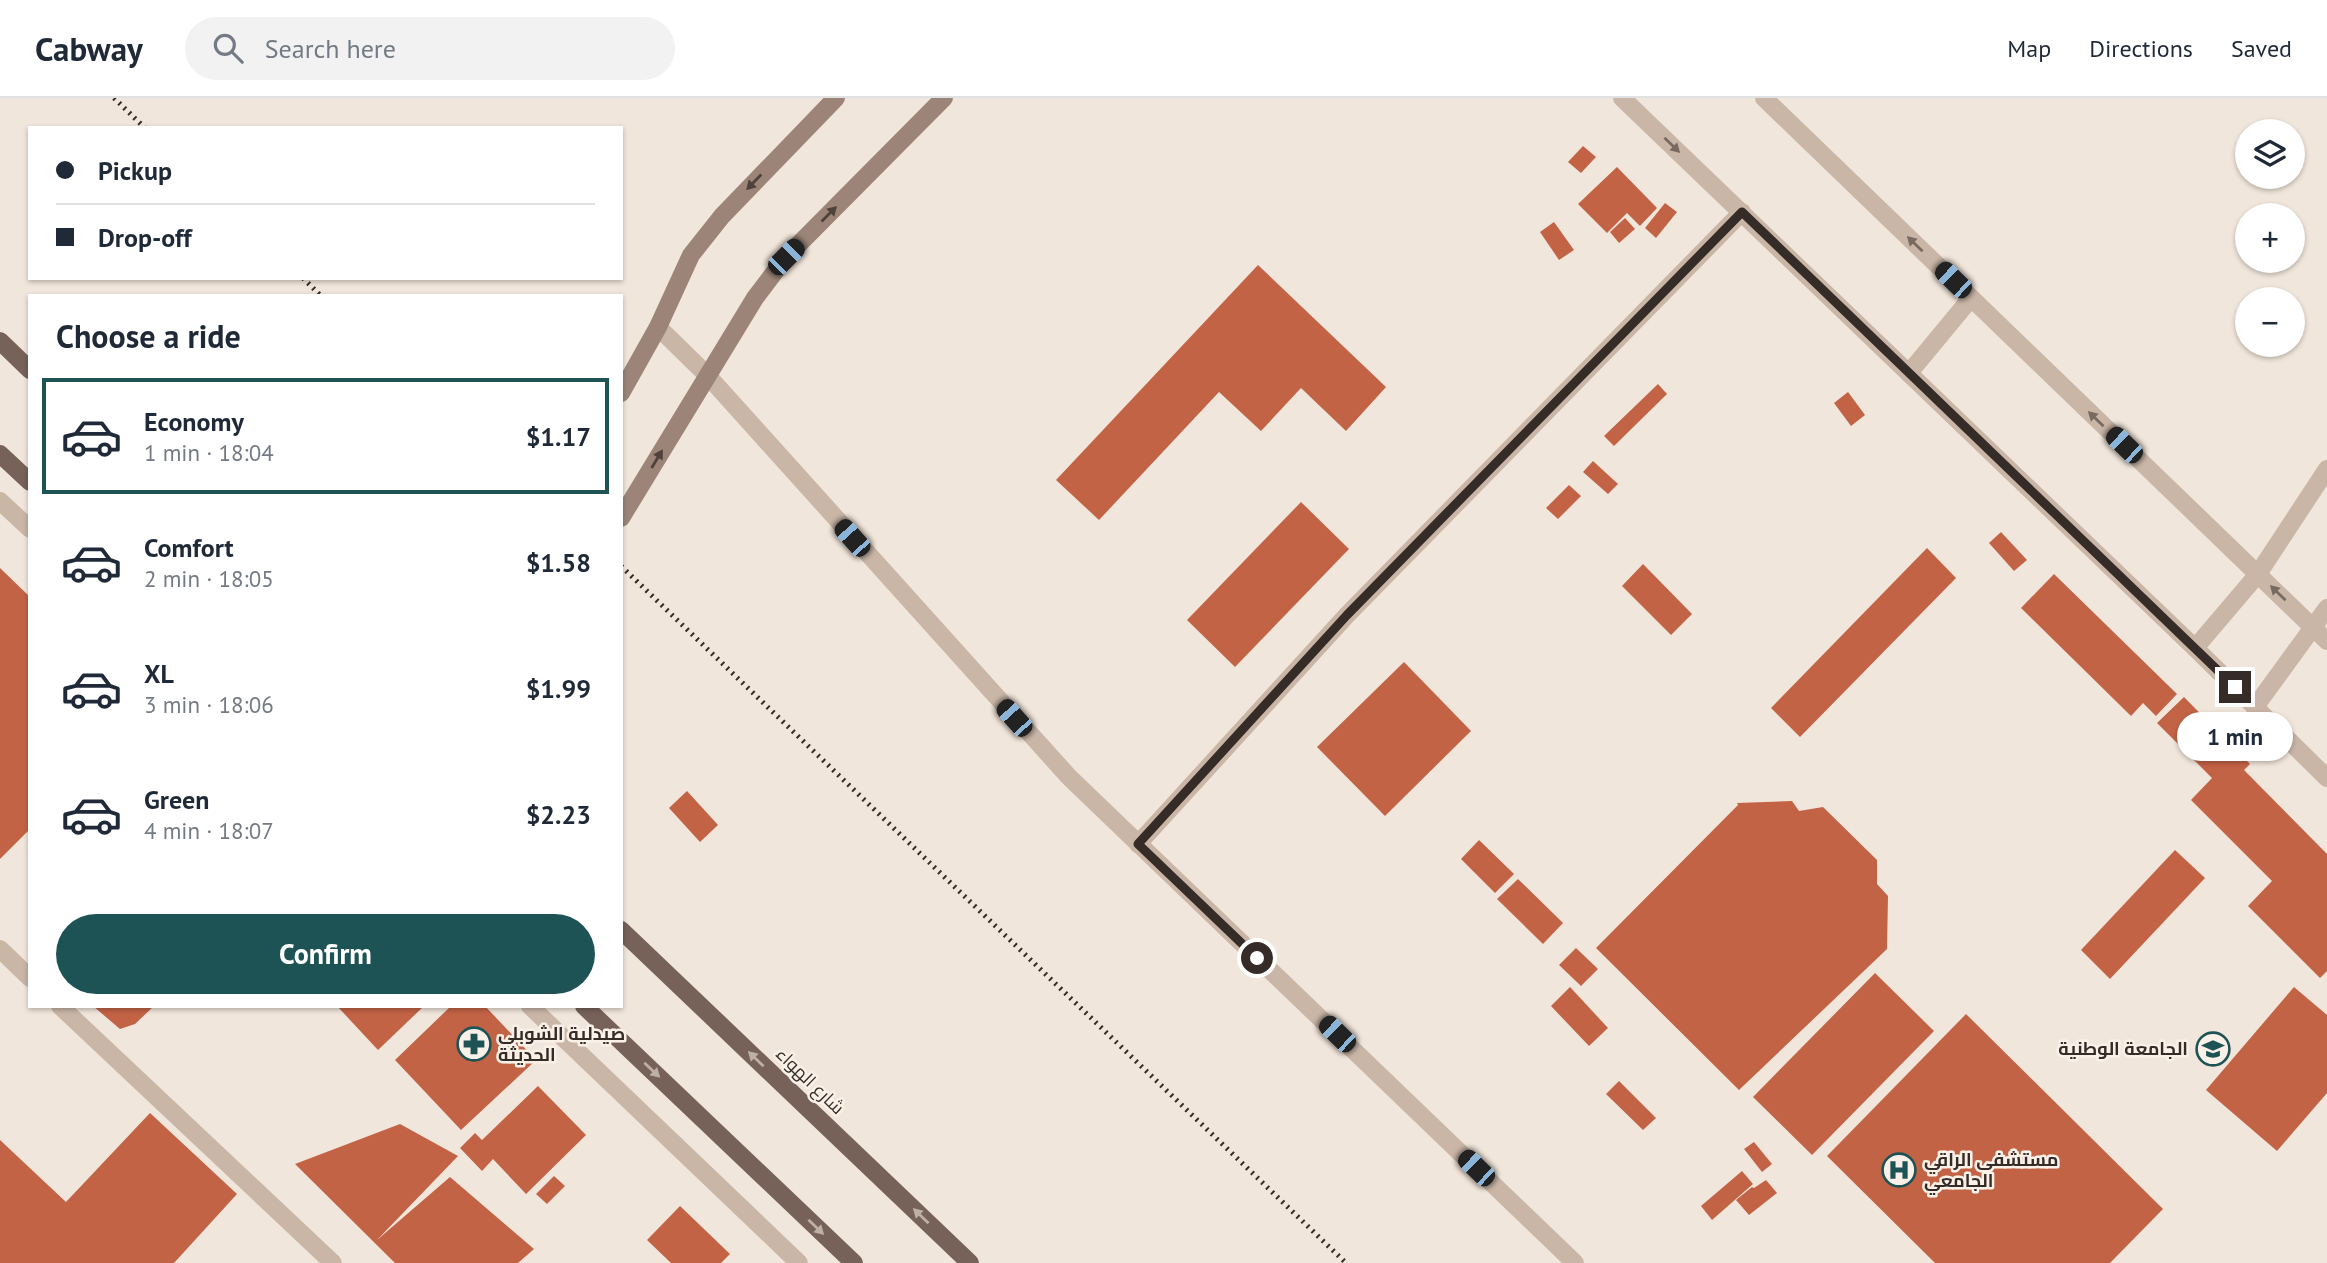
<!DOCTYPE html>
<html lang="en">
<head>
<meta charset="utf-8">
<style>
  :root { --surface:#fff; --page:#f2f2f3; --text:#1f2937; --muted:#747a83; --line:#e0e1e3; --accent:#1e5356 }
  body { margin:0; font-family:"PT Sans",Cairo,sans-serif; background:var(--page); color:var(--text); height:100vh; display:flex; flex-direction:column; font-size:26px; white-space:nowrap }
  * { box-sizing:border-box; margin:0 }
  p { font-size:23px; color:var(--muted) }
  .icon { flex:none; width:38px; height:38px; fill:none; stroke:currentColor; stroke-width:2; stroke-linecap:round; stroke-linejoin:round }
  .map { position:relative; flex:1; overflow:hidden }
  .sheet { position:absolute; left:28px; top:196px; width:595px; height:714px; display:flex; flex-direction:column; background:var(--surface); border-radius:0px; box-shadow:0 2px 5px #0004 }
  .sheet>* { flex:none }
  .guide { position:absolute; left:28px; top:28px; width:595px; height:154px; border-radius:0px; box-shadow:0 2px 5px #0004; display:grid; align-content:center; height:154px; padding:0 28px; background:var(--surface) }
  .buttons { position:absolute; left:2235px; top:21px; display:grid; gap:14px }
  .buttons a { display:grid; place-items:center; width:70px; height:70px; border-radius:50%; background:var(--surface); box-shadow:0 2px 5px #0004; font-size:35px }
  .end { position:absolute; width:32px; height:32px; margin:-16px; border:9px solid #352b27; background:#fff; box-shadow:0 0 0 4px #fff }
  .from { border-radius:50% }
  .bubble { position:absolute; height:49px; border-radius:24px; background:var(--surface); box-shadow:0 2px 5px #0004; font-size:23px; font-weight:700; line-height:49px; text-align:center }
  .car { position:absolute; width:21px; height:42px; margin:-21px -10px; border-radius:9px; box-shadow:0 0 5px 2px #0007; background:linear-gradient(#222 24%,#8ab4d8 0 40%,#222 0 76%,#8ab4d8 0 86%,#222 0) }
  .guide b { display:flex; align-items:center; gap:24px; height:66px; font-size:26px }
  .guide b+b { border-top:2px solid var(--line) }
  .guide i { width:18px; height:18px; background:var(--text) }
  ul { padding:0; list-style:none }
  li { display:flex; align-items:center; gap:21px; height:116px; margin:0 14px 10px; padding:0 14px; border:4px solid transparent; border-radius:0px }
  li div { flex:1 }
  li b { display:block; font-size:26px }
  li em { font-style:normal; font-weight:700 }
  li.active { border-color:var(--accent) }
  li>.icon { width:63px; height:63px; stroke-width:1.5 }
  h2 { padding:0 28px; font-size:32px; line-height:84px }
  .action { display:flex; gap:14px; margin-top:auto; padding:14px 28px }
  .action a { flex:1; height:80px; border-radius:42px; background:var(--accent); color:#fff; font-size:28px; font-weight:700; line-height:80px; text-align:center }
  header { display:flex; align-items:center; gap:42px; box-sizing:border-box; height:98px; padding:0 35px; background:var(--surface); border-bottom:2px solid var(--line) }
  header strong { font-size:33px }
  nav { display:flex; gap:38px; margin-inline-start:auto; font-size:24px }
  .search { width:490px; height:63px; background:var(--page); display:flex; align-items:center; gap:18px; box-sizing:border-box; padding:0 24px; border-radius:38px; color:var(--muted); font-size:26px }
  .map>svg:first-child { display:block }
  .building { fill:#c36346 }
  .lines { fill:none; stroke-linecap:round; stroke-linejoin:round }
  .street { stroke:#c9b6a7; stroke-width:18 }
  .secondary { stroke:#9c8578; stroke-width:18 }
  .primary { stroke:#776259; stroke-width:18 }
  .rail { stroke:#352b27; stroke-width:5; stroke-dasharray:2 5; stroke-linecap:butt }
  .oneway { fill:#786a61 }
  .oneway2 { fill:#4f423b }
  .oneway3 { fill:#beb0a7 }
  .route { stroke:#352b27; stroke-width:9 }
  .labels { text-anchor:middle; stroke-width:5; stroke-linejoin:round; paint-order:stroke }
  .poi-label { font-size:18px; font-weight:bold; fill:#352b27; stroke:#f9f0e7; text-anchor:start }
  .street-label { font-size:18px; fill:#352b27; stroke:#f9f0e7 }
</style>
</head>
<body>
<header>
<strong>Cabway</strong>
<div class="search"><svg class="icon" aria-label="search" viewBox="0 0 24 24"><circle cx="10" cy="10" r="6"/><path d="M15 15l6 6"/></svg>Search here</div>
<nav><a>Map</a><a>Directions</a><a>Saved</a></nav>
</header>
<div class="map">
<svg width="2327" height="1165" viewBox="0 0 2327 1165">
  <rect width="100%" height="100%" fill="#f1e6db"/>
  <g class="building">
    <path d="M 1583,48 L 1596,59 L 1581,75 L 1568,64 Z"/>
    <path d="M 1617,69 L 1657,110 L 1640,128 L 1627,115 L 1607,135 L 1578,106 Z"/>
    <path d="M 1665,105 L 1677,114 L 1656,140 L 1645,130 Z"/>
    <path d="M 1625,120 L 1635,131 L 1619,145 L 1610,134 Z"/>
    <path d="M 1554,124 L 1574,152 L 1559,162 L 1540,134 Z"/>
    <path d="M 1258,167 L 1386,289 L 1346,333 L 1301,290 L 1261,333 L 1219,294 L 1099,422 L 1056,382 Z"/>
    <path d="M 1658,286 L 1667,296 L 1614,348 L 1604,338 Z"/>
    <path d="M 1848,294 L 1865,317 L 1851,328 L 1834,305 Z"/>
    <path d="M 1593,363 L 1618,386 L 1608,396 L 1583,374 Z"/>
    <path d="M 1569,387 L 1581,398 L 1558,421 L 1546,410 Z"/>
    <path d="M 1301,404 L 1349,451 L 1235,569 L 1187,522 Z"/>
    <path d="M 2001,434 L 2027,462 L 2014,473 L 1989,445 Z"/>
    <path d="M 1927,450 L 1956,480 L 1800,639 L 1771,610 Z"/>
    <path d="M 1643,466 L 1692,516 L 1671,537 L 1622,488 Z"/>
    <path d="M 0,470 L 30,499 L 30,731 L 0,761 Z"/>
    <path d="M 2054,476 L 2177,596 L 2156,618 L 2143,605 L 2131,618 L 2021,510 Z"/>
    <path d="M 1404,564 L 1471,633 L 1385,718 L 1317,649 Z"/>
    <path d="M 2184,599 L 2250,666 L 2244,672 L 2327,756 L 2327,873 L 2320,880 L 2248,808 L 2272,783 L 2191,702 L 2212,680 L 2157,625 Z"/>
    <path d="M 687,693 L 718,727 L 700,744 L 669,710 Z"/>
    <path d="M 1792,703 L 1799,713 L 1823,709 L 1877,762 L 1877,786 L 1888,798 L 1887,851 L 1739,992 L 1596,850 L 1738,707 L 1737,705 Z"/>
    <path d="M 1479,742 L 1514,776 L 1495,795 L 1461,761 Z"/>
    <path d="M 2175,752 L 2205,780 L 2110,881 L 2081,852 Z"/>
    <path d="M 1518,781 L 1563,825 L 1543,846 L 1497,801 Z"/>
    <path d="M 1576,850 L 1598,871 L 1581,888 L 1559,867 Z"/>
    <path d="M 1875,875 L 1934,933 L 1812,1057 L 1753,999 Z"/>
    <path d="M 1570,889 L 1608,930 L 1589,948 L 1551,908 Z"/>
    <path d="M 2294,889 L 2327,917 L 2327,995 L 2277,1053 L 2206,992 Z"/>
    <path d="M 93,908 L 154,908 L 135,926 L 120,931 Z"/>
    <path d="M 337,908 L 424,908 L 378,952 Z"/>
    <path d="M 451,908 L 485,908 L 536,962 L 461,1032 L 395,962 Z"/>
    <path d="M 1966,916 L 2163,1111 L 2110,1165 L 1935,1165 L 1827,1058 Z"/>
    <path d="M 1619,983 L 1656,1020 L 1643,1032 L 1606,996 Z"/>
    <path d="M 538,988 L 586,1037 L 526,1096 L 493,1061 L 482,1073 L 460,1050 L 475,1035 L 482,1042 Z"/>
    <path d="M 150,1015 L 237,1096 L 174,1165 L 0,1165 L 0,1042 L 66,1104 Z"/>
    <path d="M 400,1026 L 458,1058 L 377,1142 L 450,1079 L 534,1151 L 518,1165 L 395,1165 L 295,1066 Z"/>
    <path d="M 1754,1044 L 1772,1066 L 1762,1074 L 1744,1051 Z"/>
    <path d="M 1742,1073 L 1753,1086 L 1712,1122 L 1701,1108 Z"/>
    <path d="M 554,1078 L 565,1088 L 547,1106 L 536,1096 Z"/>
    <path d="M 1766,1082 L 1777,1095 L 1749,1117 L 1736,1102 L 1752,1089 L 1754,1090 Z"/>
    <path d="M 680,1108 L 730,1156 L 721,1165 L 671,1165 L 647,1142 Z"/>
  </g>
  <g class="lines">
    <g class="street">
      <path d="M 1622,0 L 2195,550 L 2327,680"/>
      <path d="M 1764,0 L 2327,543"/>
      <path d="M 658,229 L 708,278 L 1069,679 L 1575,1165"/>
      <path d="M 1909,275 L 1971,200"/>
      <path d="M 0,403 L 30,431"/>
      <path d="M 2195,550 L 2258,476 L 2327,371"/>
      <path d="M 2255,609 L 2327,510"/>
      <path d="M 1138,746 L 1347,517 L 1742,114"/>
      <path d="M 0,851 L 30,880"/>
      <path d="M 60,908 L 333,1165"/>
      <path d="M 530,908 L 799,1165"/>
    </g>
    <g class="secondary">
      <path d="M 621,295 L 658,229 L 691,157 L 722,118 L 836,0"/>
      <path d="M 621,420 L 755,200 L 786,159 L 944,0"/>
    </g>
    <g class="primary">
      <path d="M 0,243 L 30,272"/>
      <path d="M 0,356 L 30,384"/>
      <path d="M 621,832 L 970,1165"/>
      <path d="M 584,908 L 854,1165"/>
    </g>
    <g class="rail">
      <path d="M 114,0 L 145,30"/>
      <path d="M 303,180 L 321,198"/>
      <path d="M 621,468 L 1346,1165"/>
    </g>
  </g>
  <defs><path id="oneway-solid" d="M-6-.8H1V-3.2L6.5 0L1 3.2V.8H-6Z" transform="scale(1.75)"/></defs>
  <g class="oneway">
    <use href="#oneway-solid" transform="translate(1672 47) rotate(44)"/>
    <use href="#oneway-solid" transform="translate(1915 146) rotate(-136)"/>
    <use href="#oneway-solid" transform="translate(2096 321) rotate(-136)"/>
    <use href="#oneway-solid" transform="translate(2278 495) rotate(-136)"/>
  </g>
  <g class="oneway2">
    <use href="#oneway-solid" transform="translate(754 84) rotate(134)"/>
    <use href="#oneway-solid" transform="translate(829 116) rotate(-45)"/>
    <use href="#oneway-solid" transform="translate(657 361) rotate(-59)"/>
  </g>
  <g class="oneway3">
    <use href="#oneway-solid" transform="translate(756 961) rotate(-136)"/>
    <use href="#oneway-solid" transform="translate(652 972) rotate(43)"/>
    <use href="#oneway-solid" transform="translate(921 1118) rotate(-136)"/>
    <use href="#oneway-solid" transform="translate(816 1129) rotate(44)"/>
  </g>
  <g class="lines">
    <path class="route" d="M 1257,860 L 1138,746 L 1347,517 L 1742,114 L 2235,589"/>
  </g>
  <defs>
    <symbol id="pharmacy-ring" viewBox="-11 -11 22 22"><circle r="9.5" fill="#f9f0e7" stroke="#1e5356" stroke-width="1.5"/><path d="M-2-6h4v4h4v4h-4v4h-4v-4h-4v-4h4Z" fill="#1e5356"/></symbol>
    <symbol id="university-ring" viewBox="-11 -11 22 22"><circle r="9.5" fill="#f9f0e7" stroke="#1e5356" stroke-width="1.5"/><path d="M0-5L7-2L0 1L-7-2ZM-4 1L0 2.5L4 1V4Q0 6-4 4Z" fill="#1e5356"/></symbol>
    <symbol id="hospital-ring" viewBox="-11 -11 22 22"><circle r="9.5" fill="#f9f0e7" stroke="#1e5356" stroke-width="1.5"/><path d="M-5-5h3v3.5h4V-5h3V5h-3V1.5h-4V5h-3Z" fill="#1e5356"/></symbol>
  </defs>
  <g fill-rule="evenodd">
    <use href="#pharmacy-ring" x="455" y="927" width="38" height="38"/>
    <use href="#university-ring" x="2194" y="932" width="38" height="38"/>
    <use href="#hospital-ring" x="1880" y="1053" width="38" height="38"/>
  </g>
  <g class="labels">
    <g class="poi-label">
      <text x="498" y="942">صيدلية الشوبلي<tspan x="498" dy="21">الحديثة</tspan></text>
      <text x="2188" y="957" text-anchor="end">الجامعة الوطنية</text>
      <text x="1924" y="1068">مستشفى الراقي<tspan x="1924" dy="21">الجامعي</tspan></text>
    </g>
    <g class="street-label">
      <text transform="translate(810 983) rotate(44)" y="6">شارع الهواء</text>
    </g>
  </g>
</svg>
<div class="buttons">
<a><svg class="icon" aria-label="layers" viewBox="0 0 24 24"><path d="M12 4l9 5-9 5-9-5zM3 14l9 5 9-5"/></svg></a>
<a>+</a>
<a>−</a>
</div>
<i class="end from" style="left:1257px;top:860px"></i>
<i class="end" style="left:2235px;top:589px"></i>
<div class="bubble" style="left:2177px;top:614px;width:116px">1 min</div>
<i class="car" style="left:786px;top:159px;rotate:45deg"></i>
<i class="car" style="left:1953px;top:182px;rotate:314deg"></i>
<i class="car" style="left:2124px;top:347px;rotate:314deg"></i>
<i class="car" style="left:852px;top:440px;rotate:318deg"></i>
<i class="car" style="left:1014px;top:620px;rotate:318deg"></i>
<i class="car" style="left:1337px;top:936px;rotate:314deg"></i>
<i class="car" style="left:1476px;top:1070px;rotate:314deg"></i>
<div class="guide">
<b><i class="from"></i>Pickup</b>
<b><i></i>Drop-off</b>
</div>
<section class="sheet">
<h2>Choose a ride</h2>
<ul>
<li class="active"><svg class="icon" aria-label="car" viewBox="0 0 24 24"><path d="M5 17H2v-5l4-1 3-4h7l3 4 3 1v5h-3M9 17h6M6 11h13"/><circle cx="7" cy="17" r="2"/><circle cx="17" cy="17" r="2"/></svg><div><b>Economy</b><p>1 min · 18:04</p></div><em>$1.17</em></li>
<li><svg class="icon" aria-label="car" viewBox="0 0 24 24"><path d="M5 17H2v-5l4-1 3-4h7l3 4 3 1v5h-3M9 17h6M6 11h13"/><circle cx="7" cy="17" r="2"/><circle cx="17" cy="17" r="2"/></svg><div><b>Comfort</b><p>2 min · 18:05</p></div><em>$1.58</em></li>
<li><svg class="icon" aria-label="car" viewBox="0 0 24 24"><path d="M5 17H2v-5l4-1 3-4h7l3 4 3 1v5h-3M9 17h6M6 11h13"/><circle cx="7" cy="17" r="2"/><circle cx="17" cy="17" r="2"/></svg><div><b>XL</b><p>3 min · 18:06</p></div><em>$1.99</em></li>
<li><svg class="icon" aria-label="car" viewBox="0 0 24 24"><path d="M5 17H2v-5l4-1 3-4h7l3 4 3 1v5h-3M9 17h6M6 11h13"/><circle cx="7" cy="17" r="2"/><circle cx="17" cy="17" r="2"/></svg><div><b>Green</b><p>4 min · 18:07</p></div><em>$2.23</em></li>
</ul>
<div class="action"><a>Confirm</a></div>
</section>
</div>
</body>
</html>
